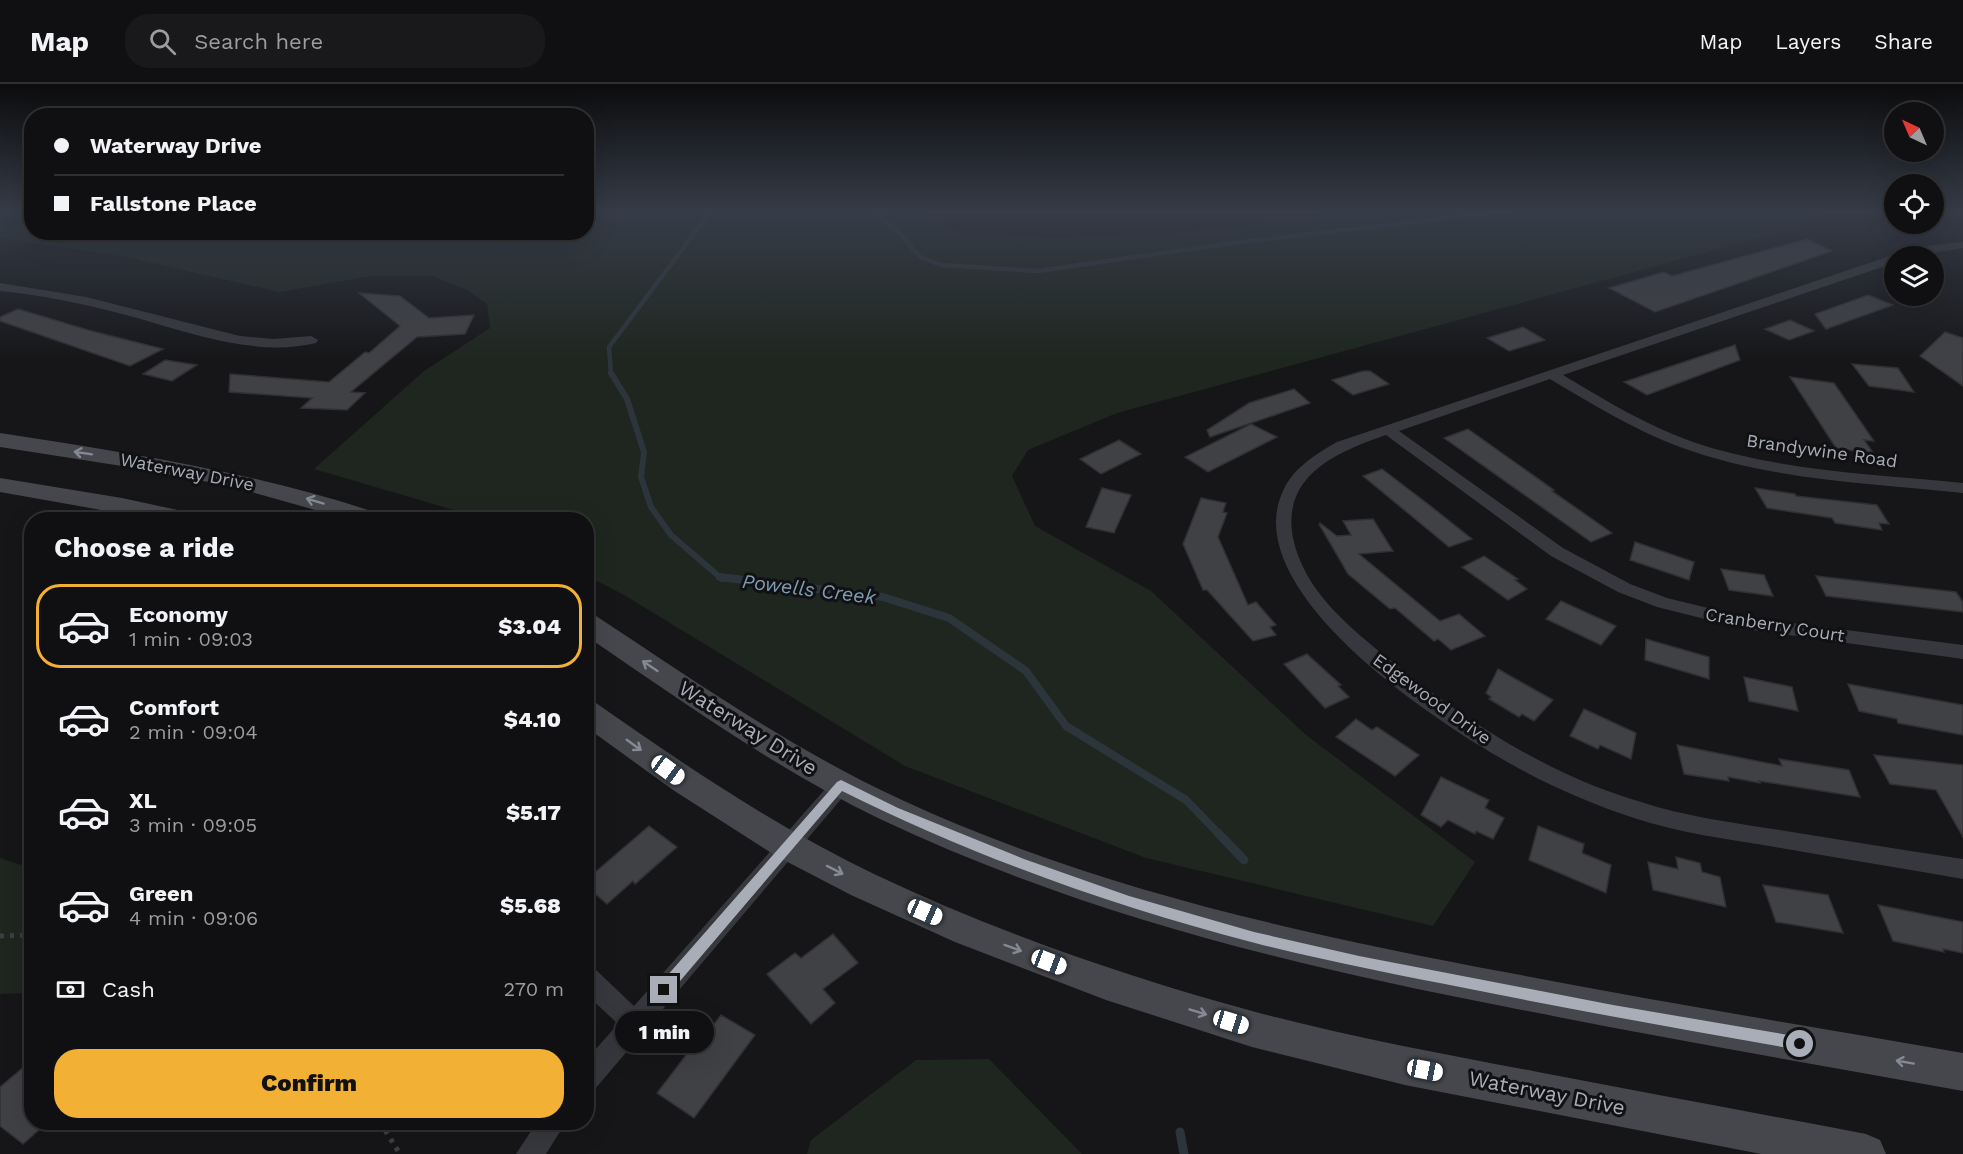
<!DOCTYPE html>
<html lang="en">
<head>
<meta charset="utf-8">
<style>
  :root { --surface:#101012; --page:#19191b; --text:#f1f3f6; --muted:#9c9d9f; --line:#303032; --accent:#f2b134 }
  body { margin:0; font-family:"Work Sans",sans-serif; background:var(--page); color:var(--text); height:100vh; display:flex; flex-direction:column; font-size:22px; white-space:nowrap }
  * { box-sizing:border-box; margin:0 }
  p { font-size:20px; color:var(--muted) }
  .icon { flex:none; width:33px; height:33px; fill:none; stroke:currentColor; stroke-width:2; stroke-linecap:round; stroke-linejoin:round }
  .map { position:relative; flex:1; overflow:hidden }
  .sheet { position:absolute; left:24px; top:428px; width:570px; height:618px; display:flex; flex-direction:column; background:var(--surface); border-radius:24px; box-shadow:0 6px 24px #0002,0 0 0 2px var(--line) }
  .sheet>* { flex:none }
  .top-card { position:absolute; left:24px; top:24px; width:570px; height:132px; border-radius:24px; box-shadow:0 6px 24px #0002,0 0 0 2px var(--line); display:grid; align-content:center; height:132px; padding:0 30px; background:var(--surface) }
  .needle { width:39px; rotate:316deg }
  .tools { position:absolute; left:1884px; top:18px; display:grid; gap:12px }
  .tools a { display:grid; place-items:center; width:60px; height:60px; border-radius:50%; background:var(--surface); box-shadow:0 6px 24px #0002,0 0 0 2px var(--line); font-size:30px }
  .end { position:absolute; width:27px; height:27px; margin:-14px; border:8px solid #a8adb8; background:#111; box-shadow:0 0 0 3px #111 }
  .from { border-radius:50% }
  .bubble { position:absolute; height:42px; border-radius:21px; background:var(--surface); box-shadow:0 6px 24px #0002,0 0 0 2px var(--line); font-size:20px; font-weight:800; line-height:42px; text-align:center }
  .car { position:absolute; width:18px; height:36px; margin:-18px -9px; border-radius:8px; box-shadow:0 0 4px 2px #0007; background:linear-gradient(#fff 24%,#345 0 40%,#fff 0 76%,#345 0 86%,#fff 0) }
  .top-card b { display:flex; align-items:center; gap:21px; height:57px; font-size:22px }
  .top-card b+b { border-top:2px solid var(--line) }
  .top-card i { width:15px; height:15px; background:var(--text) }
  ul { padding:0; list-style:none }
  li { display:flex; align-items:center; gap:18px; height:84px; margin:0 12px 9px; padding:0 18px; border:3px solid transparent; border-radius:24px }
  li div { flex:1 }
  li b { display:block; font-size:22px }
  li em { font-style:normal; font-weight:800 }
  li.on { border-color:var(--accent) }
  li>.icon { width:54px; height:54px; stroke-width:1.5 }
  h2 { padding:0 30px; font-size:27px; line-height:72px }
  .pay { display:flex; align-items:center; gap:15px; height:66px; padding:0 30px; font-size:22px }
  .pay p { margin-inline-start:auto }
  .cta { display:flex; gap:12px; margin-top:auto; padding:12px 30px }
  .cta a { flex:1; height:69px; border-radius:24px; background:var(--accent); color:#111; font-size:24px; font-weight:800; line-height:69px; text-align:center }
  header { display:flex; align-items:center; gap:36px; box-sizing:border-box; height:84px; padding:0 30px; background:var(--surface); border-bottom:2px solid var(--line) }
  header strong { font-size:28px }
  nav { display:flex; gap:33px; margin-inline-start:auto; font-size:21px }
  .search { width:420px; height:54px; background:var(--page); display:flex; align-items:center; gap:15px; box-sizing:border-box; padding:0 21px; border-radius:24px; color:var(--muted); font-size:22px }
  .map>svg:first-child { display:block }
  .green { fill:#1e261f }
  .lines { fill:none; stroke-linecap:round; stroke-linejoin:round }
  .stream-far3 { stroke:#2c353c; stroke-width:4.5 }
  .stream-far2 { stroke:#2c353c; stroke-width:6 }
  .stream-far1 { stroke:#2c353c; stroke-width:8 }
  .stream { stroke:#2c353c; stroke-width:9 }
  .building { fill:#404145; stroke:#303034; stroke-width:1.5 }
  .path { stroke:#3d3f44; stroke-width:5; stroke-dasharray:4 6; stroke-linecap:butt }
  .minor { fill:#37383d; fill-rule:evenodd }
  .secondary { fill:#45474d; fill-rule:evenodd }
  .oneway { stroke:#858993 }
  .route { fill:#a8adb8 }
  .labels { text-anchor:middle; stroke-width:6; stroke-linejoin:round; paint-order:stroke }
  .street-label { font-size:18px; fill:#a8adb8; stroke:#111113 }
  .water-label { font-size:20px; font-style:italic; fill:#7f9bb3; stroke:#111113 }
  .near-street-label { font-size:21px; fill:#a8adb8; stroke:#111113 }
</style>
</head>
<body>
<header>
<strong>Map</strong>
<div class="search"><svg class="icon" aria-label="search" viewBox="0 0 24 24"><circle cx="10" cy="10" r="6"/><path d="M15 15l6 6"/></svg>Search here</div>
<nav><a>Map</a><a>Layers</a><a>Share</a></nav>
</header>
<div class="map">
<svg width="1963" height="1070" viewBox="0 0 1963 1070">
  <rect width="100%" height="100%" fill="#161618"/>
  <g class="green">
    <path d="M 0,127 L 31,127 L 32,148 L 586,148 L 587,127 L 926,127 L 958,148 L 1056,154 L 1193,147 L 1339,127 L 1838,127 L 1795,144 L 1117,329 L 1028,366 L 1012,392 L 1035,442 L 1151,507 L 1306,651 L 1475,778 L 1433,842 L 1146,774 L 905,682 L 624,511 L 587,492 L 586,435 L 476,435 L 464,429 L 314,385 L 424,287 L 490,244 L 487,220 L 467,206 L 433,192 L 371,192 L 279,208 L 126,173 L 0,154 Z"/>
    <path d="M 0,774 L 31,784 L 31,909 L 0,910 Z"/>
    <path d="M 989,975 L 1082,1070 L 807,1070 L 811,1056 L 916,976 Z"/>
  </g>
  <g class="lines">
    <g class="stream-far3">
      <path d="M 874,127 L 902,152 L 920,173 L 941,181 L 1038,187 L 1225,160 L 1509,127"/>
      <path d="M 611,291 L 609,263 L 711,127"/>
    </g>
    <path class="stream-far2" d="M 611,289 L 627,315 L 644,368 L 641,393 L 651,423 L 671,451 L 722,495"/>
    <path class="stream-far1" d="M 720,493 L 883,513 L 949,534 L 1026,587 L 1066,642 L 1186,716 L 1219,750"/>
    <g class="stream">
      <path d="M 1218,749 L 1244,776"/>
      <path d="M 1180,1048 L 1184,1070"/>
    </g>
  </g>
  <g class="building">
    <path d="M 1807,155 L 1832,167 L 1655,228 L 1609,204 L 1664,188 L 1672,192 Z"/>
    <path d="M 359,209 L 400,212 L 429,234 L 474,231 L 465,250 L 417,253 L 351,308 L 365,309 L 347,326 L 301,324 L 312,314 L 229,308 L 230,290 L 329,298 L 365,268 L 369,269 L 400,242 Z"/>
    <path d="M 1868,211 L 1893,221 L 1826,245 L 1815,230 Z"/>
    <path d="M 18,225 L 88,246 L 163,265 L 130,282 L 0,237 L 0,233 Z"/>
    <path d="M 1790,236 L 1814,247 L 1789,256 L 1765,245 Z"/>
    <path d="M 1523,243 L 1545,256 L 1509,267 L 1487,254 Z"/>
    <path d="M 1945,248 L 1963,254 L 1963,302 L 1920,272 Z"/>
    <path d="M 1735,261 L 1740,276 L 1647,311 L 1624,298 Z"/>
    <path d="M 165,276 L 197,281 L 172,297 L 143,290 Z"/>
    <path d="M 1852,280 L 1898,284 L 1914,308 L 1869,302 Z"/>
    <path d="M 1363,287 L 1370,287 L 1389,300 L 1353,311 L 1332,296 Z"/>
    <path d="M 1790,293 L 1834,299 L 1874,357 L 1864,356 L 1874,370 L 1836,364 Z"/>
    <path d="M 1294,305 L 1310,319 L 1210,353 L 1207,346 L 1249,319 Z"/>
    <path d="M 1251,340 L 1277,353 L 1208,388 L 1185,373 Z"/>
    <path d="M 1468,345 L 1554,406 L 1552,407 L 1612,449 L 1591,458 L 1444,354 Z"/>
    <path d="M 1119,356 L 1141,370 L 1101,390 L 1080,375 Z"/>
    <path d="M 1382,385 L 1428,420 L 1472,455 L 1449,463 L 1363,392 Z"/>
    <path d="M 1102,404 L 1131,411 L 1114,449 L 1086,443 Z"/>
    <path d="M 1755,404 L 1795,410 L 1796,412 L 1877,421 L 1889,440 L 1879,439 L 1882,446 L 1835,439 L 1832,434 L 1767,424 Z"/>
    <path d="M 1201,414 L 1226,419 L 1223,428 L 1227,429 L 1218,453 L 1248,521 L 1256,518 L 1276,541 L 1270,543 L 1276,551 L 1253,557 L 1207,506 L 1203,506 L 1183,460 Z"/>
    <path d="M 1373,435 L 1393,467 L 1359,470 L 1440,537 L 1459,530 L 1485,552 L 1451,566 L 1438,555 L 1434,557 L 1395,524 L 1390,525 L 1348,490 L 1319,440 L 1320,439 L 1337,452 L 1351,451 L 1343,437 Z"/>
    <path d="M 1635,458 L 1694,478 L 1689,496 L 1630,476 Z"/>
    <path d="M 1484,472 L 1518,495 L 1515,496 L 1527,505 L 1508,516 L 1462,483 Z"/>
    <path d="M 1721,485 L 1764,491 L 1773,512 L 1729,506 Z"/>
    <path d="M 1816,492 L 1956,508 L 1963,518 L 1963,528 L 1826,512 Z"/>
    <path d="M 1561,517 L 1616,542 L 1601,561 L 1546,535 Z"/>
    <path d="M 1646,555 L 1709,573 L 1709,595 L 1645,576 Z"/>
    <path d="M 1307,570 L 1341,601 L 1338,602 L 1349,613 L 1325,624 L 1284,580 Z"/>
    <path d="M 1498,585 L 1553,616 L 1534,637 L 1522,630 L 1519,633 L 1489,615 L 1491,613 L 1486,609 Z"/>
    <path d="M 1744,593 L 1792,603 L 1798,627 L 1749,617 Z"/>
    <path d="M 1848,600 L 1963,621 L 1963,651 L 1898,639 L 1897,635 L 1859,627 Z"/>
    <path d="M 1584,625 L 1636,649 L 1631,675 L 1600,661 L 1598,665 L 1570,652 Z"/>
    <path d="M 1356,635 L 1372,646 L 1377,643 L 1419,671 L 1395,692 L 1336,653 Z"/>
    <path d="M 1677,661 L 1782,682 L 1779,675 L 1849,686 L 1860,713 L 1759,697 L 1760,699 L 1728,693 L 1729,697 L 1684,690 Z"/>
    <path d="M 1874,671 L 1963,681 L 1963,753 L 1936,706 L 1890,700 Z"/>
    <path d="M 1441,693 L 1489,716 L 1485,724 L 1504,734 L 1493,755 L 1476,747 L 1475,750 L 1448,736 L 1441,743 L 1421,731 Z"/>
    <path d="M 649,742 L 677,763 L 635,800 L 633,797 L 607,820 L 586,802 L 586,796 Z"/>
    <path d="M 1538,742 L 1584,760 L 1582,769 L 1611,781 L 1606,809 L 1529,776 Z"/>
    <path d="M 1676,773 L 1700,779 L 1702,788 L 1720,793 L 1726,823 L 1653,806 L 1648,778 L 1678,785 Z"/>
    <path d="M 1763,801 L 1828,811 L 1843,849 L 1776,838 Z"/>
    <path d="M 1878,821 L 1963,838 L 1963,869 L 1943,865 L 1944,868 L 1893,857 Z"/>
    <path d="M 833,850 L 858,879 L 823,905 L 835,919 L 811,940 L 767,890 L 795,869 L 801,874 Z"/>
    <path d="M 721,931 L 755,951 L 694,1034 L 657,1009 L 699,954 L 702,956 Z"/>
    <path d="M 32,976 L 32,1038 L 48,1038 L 23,1060 L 0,1042 L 0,1003 Z"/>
  </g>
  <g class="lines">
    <g class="path">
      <path d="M 0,852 L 32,851"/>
      <path d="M 380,1038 L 400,1070"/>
    </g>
    <g class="minor">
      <path d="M 1963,158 L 1963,164 L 1913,172 L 1894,172 L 1894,179 L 1563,291 C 1605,316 1647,342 1693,358 C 1779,387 1873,390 1963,399 L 1963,409 C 1869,399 1769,396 1680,363 C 1634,346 1592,320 1550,295 L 1399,347 L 1563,464 L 1630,500 L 1667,514 L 1745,533 L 1963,561 L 1963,575 L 1745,545 L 1657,523 L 1618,508 L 1551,472 L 1386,351 C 1337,368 1281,391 1293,454 C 1304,507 1349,543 1390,576 C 1464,636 1548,691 1641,718 C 1684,732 1728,738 1773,745 C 1837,755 1900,766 1963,775 L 1963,795 C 1900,784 1838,774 1775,763 C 1727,755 1680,749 1634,734 C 1592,720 1550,702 1511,680 C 1438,640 1236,507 1283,407 C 1293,384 1316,370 1337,358 L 1890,172 L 1896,172 L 1898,170 L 1924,162 Z"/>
      <path d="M 0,199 L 86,213 L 240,252 L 274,255 L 311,252 L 318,256 L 316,259 C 253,274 186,247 126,231 C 85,220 43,211 0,207 Z"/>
      <path d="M 841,693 L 848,695 L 851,701 L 848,707 L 595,1005 L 586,1009 L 586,976 L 618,940 L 586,910 L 586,882 L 595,885 L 634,922 L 834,695 Z"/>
      <path d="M 537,1038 L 566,1038 L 546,1070 L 516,1070 Z"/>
    </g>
    <g class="secondary">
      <path d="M 0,349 C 129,369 256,388 380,430 L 383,435 L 347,435 L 234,403 L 141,385 L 0,363 Z"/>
      <path d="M 0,394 L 122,414 L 196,430 L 199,435 L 152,435 L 0,408 Z"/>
      <path d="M 586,530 L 596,532 C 695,597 793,666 902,716 C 1095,805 1302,850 1510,889 C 1661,918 1812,943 1963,969 L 1963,1007 C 1811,980 1658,953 1507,923 C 1290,881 1081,830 880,735 C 776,685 682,617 586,552 Z"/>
      <path d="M 586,616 L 596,619 C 686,682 776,743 874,790 C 994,847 1124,892 1252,927 C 1346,952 1442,970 1538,988 C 1647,1009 1757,1029 1866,1050 L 1880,1056 L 1886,1070 L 1761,1070 L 1405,1001 L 1252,963 L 1106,916 L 955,858 L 851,811 L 776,772 L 673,706 L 586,643 Z"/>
    </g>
  </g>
  <defs><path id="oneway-shaft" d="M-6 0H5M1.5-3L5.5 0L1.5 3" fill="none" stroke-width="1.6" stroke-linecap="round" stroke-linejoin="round" transform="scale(1.5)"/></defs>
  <g class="oneway">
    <use href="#oneway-shaft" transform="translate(83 369) rotate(-171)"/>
    <use href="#oneway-shaft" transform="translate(315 417) rotate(-163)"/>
    <use href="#oneway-shaft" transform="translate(650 582) rotate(-146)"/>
    <use href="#oneway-shaft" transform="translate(634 661) rotate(36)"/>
    <use href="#oneway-shaft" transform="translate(835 786) rotate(27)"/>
    <use href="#oneway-shaft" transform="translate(1013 864) rotate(20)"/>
    <use href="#oneway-shaft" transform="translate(1198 928) rotate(17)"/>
    <use href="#oneway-shaft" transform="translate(1905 978) rotate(-170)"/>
  </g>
  <linearGradient id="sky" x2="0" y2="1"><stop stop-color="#0c0c0d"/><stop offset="0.46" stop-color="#363c48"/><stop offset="1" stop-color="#363c48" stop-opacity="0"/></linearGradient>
  <rect width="1963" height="277" fill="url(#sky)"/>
  <path class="route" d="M 841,696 L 898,724 L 1024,775 L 1129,812 L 1254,848 L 1359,872 L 1613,921 L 1800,953 L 1805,955 L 1807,960 L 1805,964 L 1800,966 C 1690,947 1580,927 1470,905 C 1398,891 1326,877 1255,859 C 1114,823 973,772 842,707 L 669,910 L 664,912 L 659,910 L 657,906 L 659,901 L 837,698 Z"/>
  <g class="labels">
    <g class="street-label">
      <text transform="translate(1822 367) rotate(8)" y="6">Brandywine Road</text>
      <text transform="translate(187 388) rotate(11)" y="6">Waterway Drive</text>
      <text transform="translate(1775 541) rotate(9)" y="6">Cranberry Court</text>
      <text transform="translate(1432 615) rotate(36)" y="6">Edgewood Drive</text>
    </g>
    <g class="water-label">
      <text transform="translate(809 505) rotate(7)" y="7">Powells Creek</text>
    </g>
    <g class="near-street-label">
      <text transform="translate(748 644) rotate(32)" y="7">Waterway Drive</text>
      <text transform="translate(1547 1009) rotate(11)" y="7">Waterway Drive</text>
    </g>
  </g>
</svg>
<div class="tools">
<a><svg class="needle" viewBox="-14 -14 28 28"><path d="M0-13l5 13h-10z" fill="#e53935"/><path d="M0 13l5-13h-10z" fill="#9c9d9f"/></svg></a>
<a><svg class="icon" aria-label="locate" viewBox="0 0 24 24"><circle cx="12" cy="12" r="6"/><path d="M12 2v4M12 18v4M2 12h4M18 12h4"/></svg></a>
<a><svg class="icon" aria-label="layers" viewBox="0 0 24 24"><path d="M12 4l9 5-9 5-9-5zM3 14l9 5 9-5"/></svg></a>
</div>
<i class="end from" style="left:1800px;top:960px"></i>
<i class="end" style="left:664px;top:906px"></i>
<div class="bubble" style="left:615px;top:927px;width:99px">1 min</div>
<i class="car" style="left:668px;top:686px;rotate:126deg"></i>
<i class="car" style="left:925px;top:828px;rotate:114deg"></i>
<i class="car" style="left:1049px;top:878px;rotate:111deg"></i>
<i class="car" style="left:1231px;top:938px;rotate:107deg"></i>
<i class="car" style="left:1425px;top:986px;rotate:101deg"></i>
<div class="top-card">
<b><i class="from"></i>Waterway Drive</b>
<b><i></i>Fallstone Place</b>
</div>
<section class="sheet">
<h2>Choose a ride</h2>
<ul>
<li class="on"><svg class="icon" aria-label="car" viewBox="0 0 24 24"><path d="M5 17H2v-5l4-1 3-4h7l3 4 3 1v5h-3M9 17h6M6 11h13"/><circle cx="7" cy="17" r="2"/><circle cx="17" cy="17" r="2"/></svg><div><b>Economy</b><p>1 min · 09:03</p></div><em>$3.04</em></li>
<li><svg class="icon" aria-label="car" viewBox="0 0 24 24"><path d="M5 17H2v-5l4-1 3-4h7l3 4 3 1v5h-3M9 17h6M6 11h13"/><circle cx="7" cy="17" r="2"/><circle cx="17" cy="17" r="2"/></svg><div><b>Comfort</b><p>2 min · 09:04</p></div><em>$4.10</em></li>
<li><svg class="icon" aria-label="car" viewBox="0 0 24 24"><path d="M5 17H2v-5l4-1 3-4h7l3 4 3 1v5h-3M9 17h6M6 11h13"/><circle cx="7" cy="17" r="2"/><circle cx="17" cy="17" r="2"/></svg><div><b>XL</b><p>3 min · 09:05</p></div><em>$5.17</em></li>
<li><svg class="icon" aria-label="car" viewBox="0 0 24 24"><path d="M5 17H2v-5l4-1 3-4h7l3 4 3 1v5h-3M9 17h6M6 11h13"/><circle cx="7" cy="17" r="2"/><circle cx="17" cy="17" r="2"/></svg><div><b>Green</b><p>4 min · 09:06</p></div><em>$5.68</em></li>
</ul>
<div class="pay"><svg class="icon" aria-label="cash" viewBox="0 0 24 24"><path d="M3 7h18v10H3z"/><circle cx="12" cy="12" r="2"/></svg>Cash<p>270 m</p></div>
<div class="cta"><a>Confirm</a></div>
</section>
</div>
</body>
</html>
